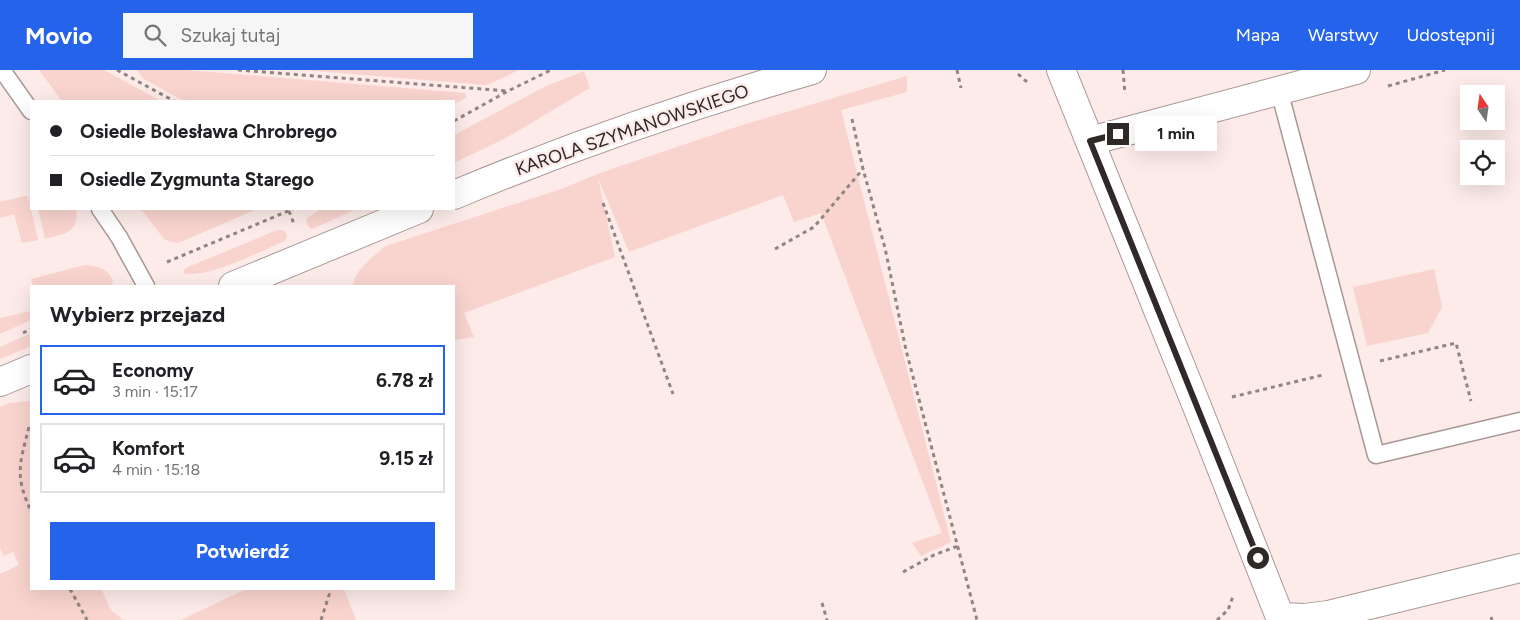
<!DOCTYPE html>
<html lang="pl">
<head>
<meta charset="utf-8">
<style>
  :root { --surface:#fff; --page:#f6f6f6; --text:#202124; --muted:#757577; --line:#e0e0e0; --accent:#2563eb }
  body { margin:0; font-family:Figtree,sans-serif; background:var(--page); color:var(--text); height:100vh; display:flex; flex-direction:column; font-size:19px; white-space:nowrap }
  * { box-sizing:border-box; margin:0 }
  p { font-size:16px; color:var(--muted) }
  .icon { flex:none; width:28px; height:28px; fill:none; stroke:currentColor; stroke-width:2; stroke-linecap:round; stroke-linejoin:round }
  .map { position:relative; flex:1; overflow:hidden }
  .details { position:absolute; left:30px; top:215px; width:425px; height:305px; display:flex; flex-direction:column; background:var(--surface); border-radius:0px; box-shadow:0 5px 20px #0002 }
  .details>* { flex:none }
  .banner { position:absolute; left:30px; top:30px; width:425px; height:110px; border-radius:0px; box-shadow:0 5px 20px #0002; display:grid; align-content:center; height:110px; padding:0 20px; background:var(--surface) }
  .needle { width:32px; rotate:347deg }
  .fabs { position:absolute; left:1460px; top:15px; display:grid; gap:10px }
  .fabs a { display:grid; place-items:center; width:45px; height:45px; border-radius:0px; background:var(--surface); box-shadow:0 5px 20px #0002; font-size:25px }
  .end { position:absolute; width:22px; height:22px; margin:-11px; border:6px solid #2f2928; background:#fff; box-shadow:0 0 0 2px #fff }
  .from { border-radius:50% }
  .bubble { position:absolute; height:35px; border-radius:0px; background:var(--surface); box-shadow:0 5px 20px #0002; font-size:16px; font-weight:700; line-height:35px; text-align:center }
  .banner b { display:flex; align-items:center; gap:18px; height:48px; font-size:19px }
  .banner b+b { border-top:1px solid var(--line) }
  .banner i { width:12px; height:12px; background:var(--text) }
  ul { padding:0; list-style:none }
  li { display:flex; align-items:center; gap:15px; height:70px; margin:0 10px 8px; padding:0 10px; border:2px solid var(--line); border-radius:0px }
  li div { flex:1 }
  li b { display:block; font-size:19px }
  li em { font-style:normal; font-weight:700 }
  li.selected { border-color:var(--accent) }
  li>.icon { width:45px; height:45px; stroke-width:1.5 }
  h2 { padding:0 20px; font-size:22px; line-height:60px }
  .primary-button { display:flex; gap:10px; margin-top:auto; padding:10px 20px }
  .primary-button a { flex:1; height:58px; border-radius:0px; background:var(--accent); color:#fff; font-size:20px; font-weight:700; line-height:58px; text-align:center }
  header { display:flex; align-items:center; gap:30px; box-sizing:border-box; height:70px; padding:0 25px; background:var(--accent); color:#fff }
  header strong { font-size:24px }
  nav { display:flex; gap:28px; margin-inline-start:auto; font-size:18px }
  .search { width:350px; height:45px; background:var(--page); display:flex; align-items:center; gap:12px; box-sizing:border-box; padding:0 18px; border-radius:0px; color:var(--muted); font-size:19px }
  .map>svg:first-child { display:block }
  .green { fill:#f9d4ce }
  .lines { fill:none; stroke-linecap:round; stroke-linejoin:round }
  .service-casing { stroke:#a89895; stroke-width:19 }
  .minor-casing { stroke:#a89895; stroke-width:30 }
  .tertiary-casing { stroke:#a89895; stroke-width:30 }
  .path { stroke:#918583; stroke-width:3; stroke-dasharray:4 4; stroke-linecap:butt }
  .service { stroke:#fff; stroke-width:16 }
  .minor { stroke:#fff; stroke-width:28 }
  .tertiary { stroke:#fff; stroke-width:28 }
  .route { stroke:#2f2928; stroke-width:6 }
  .labels { text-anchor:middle; stroke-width:5; stroke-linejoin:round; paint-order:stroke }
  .street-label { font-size:18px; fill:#2f2928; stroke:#fcebe8 }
</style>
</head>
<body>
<header>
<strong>Movio</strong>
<div class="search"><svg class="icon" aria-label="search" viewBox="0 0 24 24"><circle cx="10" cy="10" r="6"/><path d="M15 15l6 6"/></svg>Szukaj tutaj</div>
<nav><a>Mapa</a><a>Warstwy</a><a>Udostępnij</a></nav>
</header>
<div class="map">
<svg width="1520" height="550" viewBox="0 0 1520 550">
  <rect width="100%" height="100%" fill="#fcebe8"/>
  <g class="green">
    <path d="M 39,0 L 104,0 L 161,31 L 62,31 Z"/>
    <path d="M 137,0 L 187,0 L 465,23 L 466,25 L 466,28 L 454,34 L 454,31 L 184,31 L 142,8 Z"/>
    <path d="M 304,0 L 519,0 L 492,13 L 485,15 Z"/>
    <path d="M 584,1 L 590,18 L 506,68 L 454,93 L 454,65 L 544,17 Z"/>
    <path d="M 907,6 L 907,22 L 841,40 L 951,472 L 921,486 L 912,473 L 942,463 L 821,143 L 794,152 L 783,125 L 629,182 L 598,108 L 615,187 L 464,243 L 474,267 L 454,270 L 454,216 L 353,216 C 355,199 373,187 386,176 L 564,118 L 597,104 L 739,56 Z"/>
    <path d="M 24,126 L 28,126 L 38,170 L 22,173 L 14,144 L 0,148 L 0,132 Z"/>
    <path d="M 38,139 L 76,139 C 80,163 63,164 45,169 Z"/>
    <path d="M 141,139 L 257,139 L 178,173 L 168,171 L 164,169 Z"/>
    <path d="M 321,139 L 357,139 L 312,159 C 307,156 306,154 307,148 Z"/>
    <path d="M 277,160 L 282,160 L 286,163 L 287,167 L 285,171 C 260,181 209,209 183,203 L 184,200 L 188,197 Z"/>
    <path d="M 85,195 C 97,196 110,199 113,212 L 110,216 L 33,216 L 31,209 Z"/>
    <path d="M 1434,199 L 1442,237 L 1428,263 L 1367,276 L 1353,217 Z"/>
    <path d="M 31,241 L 31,250 L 0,264 L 0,248 Z"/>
    <path d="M 31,263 L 31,276 L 0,289 L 0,277 Z"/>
    <path d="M 31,331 L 31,519 L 101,519 L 111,540 L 123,550 L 0,550 L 0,504 L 19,495 L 13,482 L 4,486 L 0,478 L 0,337 L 9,333 Z"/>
    <path d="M 246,519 L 344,519 L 356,550 L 181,550 Z"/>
  </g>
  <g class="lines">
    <defs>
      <g id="service">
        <path d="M 2,0 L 31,41"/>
        <path d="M 1279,20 L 1376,385 L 1520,351"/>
        <path d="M 100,139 L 119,167 L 146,216"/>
      </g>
      <g id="minor">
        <path d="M 1061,0 L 1198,339 L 1280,547 L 1305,548 L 1328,545 L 1520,498"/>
        <path d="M 1090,71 L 1356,0"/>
      </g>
      <g id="tertiary">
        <path d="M 454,125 C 571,76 690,35 812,0"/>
        <path d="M 233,216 L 419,139"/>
        <path d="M 0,312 L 31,299"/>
      </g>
    </defs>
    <use href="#service" class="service-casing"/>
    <use href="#minor" class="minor-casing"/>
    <use href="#tertiary" class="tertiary-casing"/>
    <g class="path">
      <path d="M 117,0 L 174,31"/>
      <path d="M 238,0 L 508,21"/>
      <path d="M 957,0 L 961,18"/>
      <path d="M 1123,0 L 1125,24"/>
      <path d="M 1018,4 L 1027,12"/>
      <path d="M 1388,16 L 1445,0"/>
      <path d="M 852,49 L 863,99 L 885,178 L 906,280 L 977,550"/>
      <path d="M 454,51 L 508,21 L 551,0"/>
      <path d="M 603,133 L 673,324"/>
      <path d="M 289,141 L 294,154"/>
      <path d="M 775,179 L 814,157 L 863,99"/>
      <path d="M 167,192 L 293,139"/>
      <path d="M 23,263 L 31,259"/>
      <path d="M 1380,291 L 1456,273 L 1471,331"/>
      <path d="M 1232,327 L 1323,305"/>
      <path d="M 29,357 C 20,393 14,405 31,441"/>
      <path d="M 903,502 L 934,485 L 958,476"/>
      <path d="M 70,519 L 87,550"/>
      <path d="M 822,533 L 827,550"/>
      <path d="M 1491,547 L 1492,550"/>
      <path d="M 321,550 L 331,519"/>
      <path d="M 1217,550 L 1228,540 L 1233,526"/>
    </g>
    <use href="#service" class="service"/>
    <use href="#minor" class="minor"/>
    <use href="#tertiary" class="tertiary"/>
  </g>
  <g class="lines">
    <path class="route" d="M 1118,64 L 1090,71 L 1258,488"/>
  </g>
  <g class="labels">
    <g class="street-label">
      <text transform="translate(632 60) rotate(-19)" y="6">KAROLA SZYMANOWSKIEGO</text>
    </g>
  </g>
</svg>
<div class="fabs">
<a><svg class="needle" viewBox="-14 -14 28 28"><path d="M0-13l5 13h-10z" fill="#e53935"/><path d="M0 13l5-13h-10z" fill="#757577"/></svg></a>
<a><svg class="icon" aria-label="locate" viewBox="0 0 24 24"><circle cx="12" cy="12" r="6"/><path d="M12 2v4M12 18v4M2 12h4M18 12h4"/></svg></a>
</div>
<i class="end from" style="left:1258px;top:488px"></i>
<i class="end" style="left:1118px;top:64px"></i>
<div class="bubble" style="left:1135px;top:46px;width:82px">1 min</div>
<div class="banner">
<b><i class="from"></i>Osiedle Bolesława Chrobrego</b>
<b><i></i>Osiedle Zygmunta Starego</b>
</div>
<section class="details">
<h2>Wybierz przejazd</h2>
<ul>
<li class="selected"><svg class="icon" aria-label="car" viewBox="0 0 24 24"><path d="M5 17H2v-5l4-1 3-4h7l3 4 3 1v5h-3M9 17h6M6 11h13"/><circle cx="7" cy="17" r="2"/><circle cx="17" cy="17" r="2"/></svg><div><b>Economy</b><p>3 min · 15:17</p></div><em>6.78 zł</em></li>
<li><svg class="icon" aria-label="car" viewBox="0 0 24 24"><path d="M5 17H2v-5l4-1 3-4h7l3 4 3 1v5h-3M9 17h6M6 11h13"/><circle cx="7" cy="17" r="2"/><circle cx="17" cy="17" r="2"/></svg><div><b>Komfort</b><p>4 min · 15:18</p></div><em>9.15 zł</em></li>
</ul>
<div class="primary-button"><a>Potwierdź</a></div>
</section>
</div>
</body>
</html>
